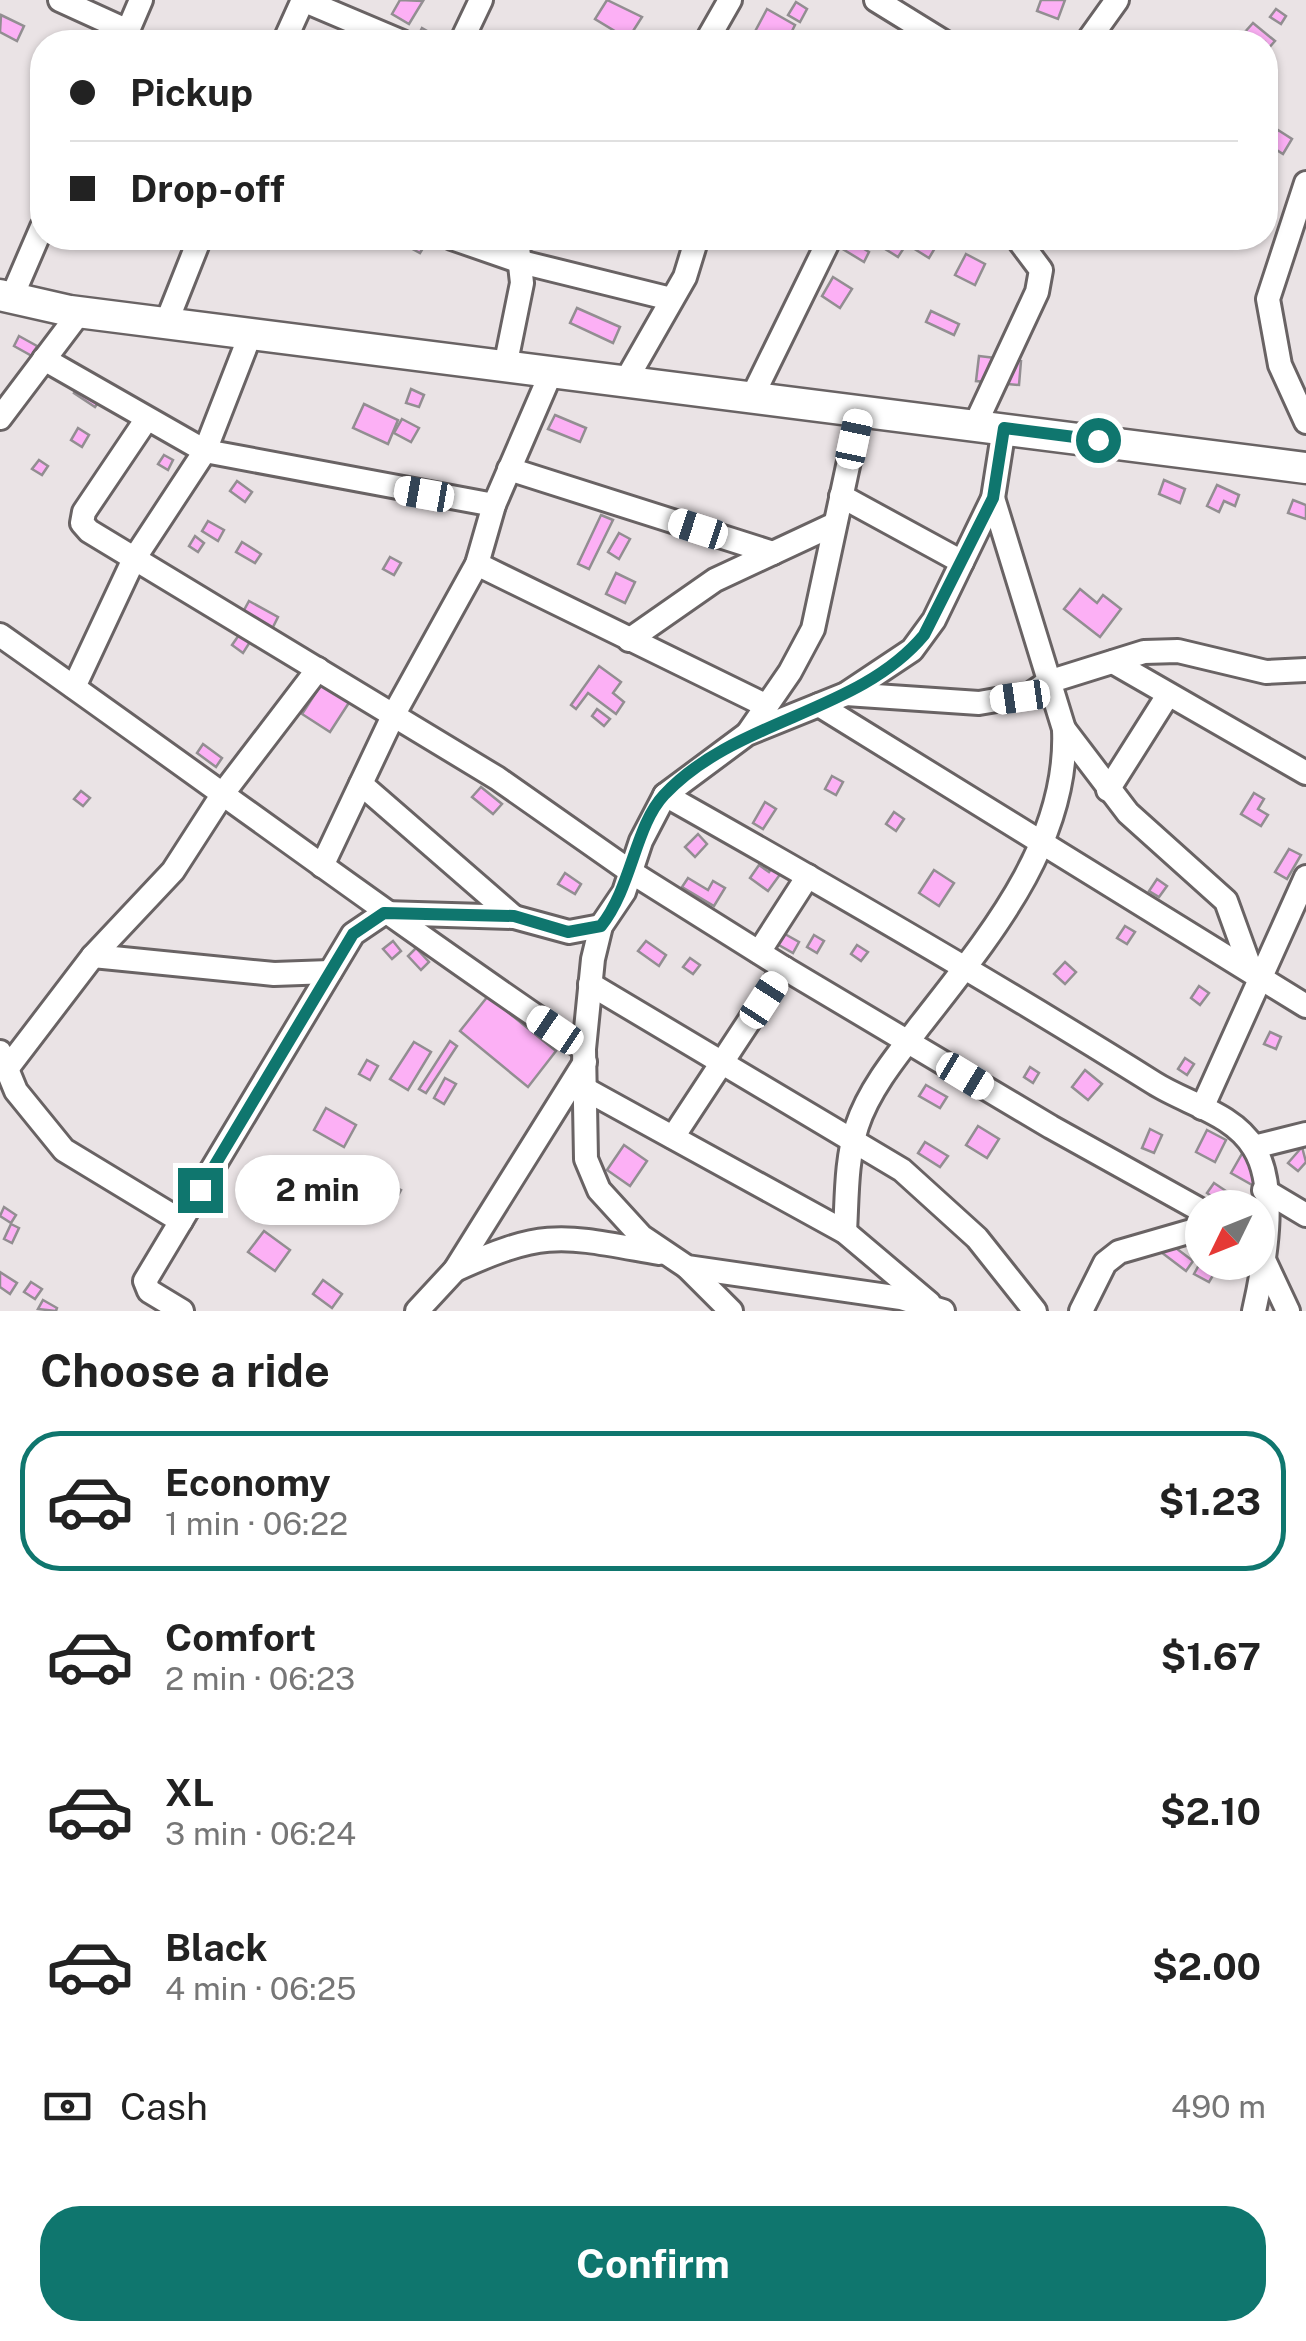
<!DOCTYPE html>
<html lang="en">
<head>
<meta charset="utf-8">
<style>
  :root { --surface:#fff; --page:#f2f2f2; --text:#222; --muted:#767676; --line:#e0e0e0; --accent:#0f766e }
  body { margin:0; font-family:"Public Sans",sans-serif; background:var(--page); color:var(--text); height:100vh; display:flex; flex-direction:column; font-size:38px; white-space:nowrap }
  * { box-sizing:border-box; margin:0 }
  p { font-size:32px; color:var(--muted) }
  .icon { flex:none; width:55px; height:55px; fill:none; stroke:currentColor; stroke-width:2; stroke-linecap:round; stroke-linejoin:round }
  .map { position:relative; height:1311px; overflow:hidden }
  .panel { display:flex; flex-direction:column; background:var(--surface); flex:1 }
  .panel>* { flex:none }
  .top-card { position:absolute; left:30px; top:30px; width:1248px; height:220px; border-radius:40px; box-shadow:0 2px 8px #0004; display:grid; align-content:center; height:220px; padding:0 40px; background:var(--surface) }
  .needle { width:65px; rotate:227deg }
  .fabs { position:absolute; left:1185px; top:1190px; display:grid; gap:20px }
  .fabs a { display:grid; place-items:center; width:90px; height:90px; border-radius:50%; background:var(--surface); box-shadow:0 2px 8px #0004; font-size:50px }
  .end { position:absolute; width:45px; height:45px; margin:-22px; border:12px solid #0f766e; background:#fff; box-shadow:0 0 0 5px #fff }
  .from { border-radius:50% }
  .bubble { position:absolute; height:70px; border-radius:35px; background:var(--surface); box-shadow:0 2px 8px #0004; font-size:32px; font-weight:700; line-height:70px; text-align:center }
  .car { position:absolute; width:30px; height:60px; margin:-30px -15px; border-radius:12px; box-shadow:0 0 8px 2px #0007; background:linear-gradient(#fff 24%,#345 0 40%,#fff 0 76%,#345 0 86%,#fff 0) }
  .top-card b { display:flex; align-items:center; gap:35px; height:95px; font-size:38px }
  .top-card b+b { border-top:2px solid var(--line) }
  .top-card i { width:25px; height:25px; background:var(--text) }
  ul { padding:0; list-style:none }
  li { display:flex; align-items:center; gap:30px; height:140px; margin:0 20px 15px; padding:0 20px; border:5px solid transparent; border-radius:40px }
  li div { flex:1 }
  li b { display:block; font-size:38px }
  li em { font-style:normal; font-weight:700 }
  li.active { border-color:var(--accent) }
  li>.icon { width:90px; height:90px; stroke-width:1.5 }
  h2 { padding:0 40px; font-size:45px; line-height:120px }
  .pay { display:flex; align-items:center; gap:25px; height:110px; padding:0 40px; font-size:38px }
  .pay p { margin-inline-start:auto }
  .action { display:flex; gap:20px; margin-top:auto; padding:20px 40px }
  .action a { flex:1; height:115px; border-radius:40px; background:var(--accent); color:#fff; font-size:40px; font-weight:700; line-height:115px; text-align:center }
  .map>svg:first-child { display:block }
  .building { fill:#fcb0f5; stroke:#928e91; stroke-width:2.5 }
  .lines { fill:none; stroke-linecap:round; stroke-linejoin:round }
  .street-casing { stroke:#696364; stroke-width:28 }
  .secondary-casing { stroke:#696364; stroke-width:35 }
  .street { stroke:#fff; stroke-width:22 }
  .secondary { stroke:#fff; stroke-width:30 }
  .route { stroke:#0f766e; stroke-width:12 }
</style>
</head>
<body>
<div class="map">
<svg width="1306" height="1311" viewBox="0 0 1306 1311">
  <rect width="100%" height="100%" fill="#eae3e5"/>
  <g class="building">
    <path d="M 400,0 L 423,1 L 409,24 L 392,14 Z"/>
    <path d="M 607,0 L 642,17 L 628,39 L 595,19 Z"/>
    <path d="M 1041,0 L 1065,0 L 1058,19 L 1037,11 Z"/>
    <path d="M 796,2 L 807,9 L 800,22 L 788,15 Z"/>
    <path d="M 767,9 L 795,25 L 788,39 L 778,33 L 773,42 L 751,39 Z"/>
    <path d="M 1276,9 L 1286,16 L 1281,24 L 1270,17 Z"/>
    <path d="M 1,15 L 24,26 L 17,41 L 0,32 Z"/>
    <path d="M 1253,23 L 1275,41 L 1266,51 L 1265,42 L 1256,42 L 1244,33 Z"/>
    <path d="M 422,28 L 434,35 L 430,42 L 417,38 Z"/>
    <path d="M 1034,32 L 1057,42 L 1030,42 Z"/>
    <path d="M 1265,125 L 1275,133 L 1268,142 L 1265,140 Z"/>
    <path d="M 1278,130 L 1292,139 L 1283,154 L 1269,145 Z"/>
    <path d="M 415,238 L 426,243 L 420,253 L 409,247 Z"/>
    <path d="M 846,238 L 869,252 L 864,262 L 841,248 Z"/>
    <path d="M 888,238 L 909,240 L 898,257 L 882,247 Z"/>
    <path d="M 913,238 L 941,238 L 929,258 L 908,245 Z"/>
    <path d="M 966,254 L 985,264 L 975,285 L 955,275 Z"/>
    <path d="M 833,277 L 852,289 L 840,308 L 822,296 Z"/>
    <path d="M 577,308 L 620,327 L 613,343 L 570,323 Z"/>
    <path d="M 931,311 L 959,324 L 954,335 L 926,322 Z"/>
    <path d="M 19,336 L 37,346 L 32,356 L 14,346 Z"/>
    <path d="M 979,356 L 1021,361 L 1019,385 L 976,381 Z"/>
    <path d="M 78,386 L 100,400 L 95,407 L 74,393 Z"/>
    <path d="M 411,389 L 424,395 L 419,407 L 406,403 Z"/>
    <path d="M 364,404 L 398,420 L 388,444 L 353,428 Z"/>
    <path d="M 555,415 L 586,428 L 580,442 L 548,429 Z"/>
    <path d="M 402,419 L 419,428 L 411,442 L 394,433 Z"/>
    <path d="M 78,428 L 89,435 L 82,447 L 71,440 Z"/>
    <path d="M 164,455 L 173,460 L 168,470 L 158,464 Z"/>
    <path d="M 39,460 L 48,466 L 42,475 L 32,469 Z"/>
    <path d="M 1164,480 L 1185,489 L 1180,503 L 1159,494 Z"/>
    <path d="M 237,481 L 252,492 L 245,502 L 230,491 Z"/>
    <path d="M 1217,485 L 1239,495 L 1235,506 L 1224,501 L 1219,512 L 1207,506 Z"/>
    <path d="M 1293,500 L 1306,505 L 1306,519 L 1288,513 Z"/>
    <path d="M 601,515 L 613,520 L 589,569 L 578,564 Z"/>
    <path d="M 208,521 L 224,530 L 218,541 L 202,531 Z"/>
    <path d="M 619,533 L 630,539 L 619,559 L 608,552 Z"/>
    <path d="M 195,536 L 204,543 L 198,552 L 189,546 Z"/>
    <path d="M 242,542 L 261,554 L 255,563 L 236,552 Z"/>
    <path d="M 390,557 L 401,563 L 394,575 L 383,569 Z"/>
    <path d="M 616,573 L 635,582 L 625,603 L 606,594 Z"/>
    <path d="M 1080,589 L 1097,603 L 1103,595 L 1121,609 L 1100,637 L 1064,609 Z"/>
    <path d="M 249,601 L 278,617 L 272,629 L 243,612 Z"/>
    <path d="M 239,635 L 250,642 L 243,653 L 232,645 Z"/>
    <path d="M 599,666 L 621,682 L 613,693 L 624,702 L 616,714 L 588,693 L 576,709 L 571,705 Z"/>
    <path d="M 324,680 L 352,698 L 330,732 L 302,714 Z"/>
    <path d="M 597,709 L 610,719 L 604,726 L 592,716 Z"/>
    <path d="M 203,744 L 222,758 L 216,767 L 197,753 Z"/>
    <path d="M 832,776 L 843,782 L 836,795 L 825,789 Z"/>
    <path d="M 481,787 L 502,804 L 493,814 L 472,797 Z"/>
    <path d="M 81,791 L 90,798 L 83,806 L 74,799 Z"/>
    <path d="M 1254,793 L 1264,799 L 1258,809 L 1268,815 L 1261,826 L 1241,814 Z"/>
    <path d="M 765,802 L 776,809 L 763,829 L 753,823 Z"/>
    <path d="M 894,812 L 904,819 L 896,831 L 886,824 Z"/>
    <path d="M 698,834 L 707,844 L 695,857 L 685,847 Z"/>
    <path d="M 1289,849 L 1301,855 L 1287,879 L 1275,872 Z"/>
    <path d="M 776,862 L 784,869 L 768,891 L 750,878 L 759,865 L 769,872 Z"/>
    <path d="M 934,870 L 954,883 L 939,906 L 919,893 Z"/>
    <path d="M 565,873 L 581,884 L 575,894 L 558,884 Z"/>
    <path d="M 688,878 L 708,890 L 713,881 L 725,888 L 714,906 L 682,887 Z"/>
    <path d="M 1157,879 L 1167,886 L 1159,897 L 1149,891 Z"/>
    <path d="M 1125,926 L 1135,932 L 1127,944 L 1117,938 Z"/>
    <path d="M 776,929 L 799,942 L 793,953 L 770,940 Z"/>
    <path d="M 814,935 L 824,941 L 817,953 L 807,947 Z"/>
    <path d="M 393,941 L 401,951 L 392,959 L 383,949 Z"/>
    <path d="M 646,941 L 666,955 L 659,966 L 638,951 Z"/>
    <path d="M 857,945 L 868,952 L 861,961 L 851,954 Z"/>
    <path d="M 416,948 L 429,962 L 421,970 L 408,956 Z"/>
    <path d="M 690,958 L 700,965 L 693,974 L 683,967 Z"/>
    <path d="M 1065,962 L 1076,972 L 1065,984 L 1054,974 Z"/>
    <path d="M 1199,986 L 1209,993 L 1200,1005 L 1191,998 Z"/>
    <path d="M 488,996 L 556,1051 L 528,1087 L 460,1031 Z"/>
    <path d="M 1270,1032 L 1281,1037 L 1276,1049 L 1264,1044 Z"/>
    <path d="M 450,1041 L 457,1046 L 426,1093 L 419,1089 Z"/>
    <path d="M 414,1042 L 431,1052 L 408,1090 L 390,1079 Z"/>
    <path d="M 1185,1058 L 1194,1064 L 1187,1075 L 1178,1069 Z"/>
    <path d="M 367,1060 L 378,1066 L 370,1080 L 359,1074 Z"/>
    <path d="M 1030,1067 L 1039,1073 L 1033,1083 L 1024,1077 Z"/>
    <path d="M 1085,1070 L 1102,1084 L 1088,1100 L 1072,1087 Z"/>
    <path d="M 445,1078 L 456,1084 L 444,1104 L 434,1098 Z"/>
    <path d="M 926,1085 L 947,1097 L 940,1108 L 919,1096 Z"/>
    <path d="M 326,1108 L 356,1125 L 344,1147 L 314,1130 Z"/>
    <path d="M 978,1126 L 999,1139 L 987,1158 L 966,1145 Z"/>
    <path d="M 1150,1129 L 1162,1135 L 1154,1153 L 1142,1148 Z"/>
    <path d="M 1207,1130 L 1226,1140 L 1215,1162 L 1196,1152 Z"/>
    <path d="M 925,1142 L 948,1156 L 940,1167 L 918,1153 Z"/>
    <path d="M 624,1145 L 647,1161 L 630,1186 L 607,1170 Z"/>
    <path d="M 1302,1147 L 1306,1162 L 1298,1171 L 1288,1163 Z"/>
    <path d="M 1243,1152 L 1265,1164 L 1254,1186 L 1231,1173 Z"/>
    <path d="M 374,1168 L 394,1178 L 391,1185 L 401,1190 L 389,1213 L 359,1198 Z"/>
    <path d="M 1214,1183 L 1235,1197 L 1228,1208 L 1207,1193 Z"/>
    <path d="M 4,1207 L 16,1215 L 11,1223 L 0,1216 Z"/>
    <path d="M 11,1224 L 19,1228 L 12,1243 L 4,1239 Z"/>
    <path d="M 264,1231 L 290,1250 L 275,1271 L 248,1252 Z"/>
    <path d="M 1164,1239 L 1193,1261 L 1186,1271 L 1157,1249 Z"/>
    <path d="M 1200,1263 L 1215,1272 L 1209,1282 L 1194,1274 Z"/>
    <path d="M 0,1272 L 17,1283 L 10,1294 L 0,1287 Z"/>
    <path d="M 323,1280 L 342,1294 L 332,1308 L 313,1294 Z"/>
    <path d="M 31,1282 L 42,1289 L 35,1299 L 24,1292 Z"/>
    <path d="M 43,1300 L 57,1308 L 56,1311 L 38,1309 Z"/>
  </g>
  <g class="lines">
    <defs>
      <g id="street">
        <path d="M 60,0 L 128,31"/>
        <path d="M 303,0 L 402,42"/>
        <path d="M 876,0 L 944,42"/>
        <path d="M 123,42 L 141,0"/>
        <path d="M 284,42 L 303,0"/>
        <path d="M 461,42 L 481,0"/>
        <path d="M 706,42 L 730,0"/>
        <path d="M 1087,42 L 1117,0"/>
        <path d="M 1306,183 L 1268,299 L 1280,365 L 1306,422"/>
        <path d="M 452,238 L 521,262 L 671,299"/>
        <path d="M 11,299 L 42,227"/>
        <path d="M 167,321 L 200,238"/>
        <path d="M 44,359 L 205,451 L 494,505"/>
        <path d="M 505,367 L 522,283 L 517,238"/>
        <path d="M 625,382 L 685,277 L 697,238"/>
        <path d="M 752,397 L 830,238"/>
        <path d="M 0,418 L 80,312"/>
        <path d="M 146,420 L 84,512 L 82,523 L 89,531 L 497,778 L 631,872 L 784,968 L 1051,1127 L 1202,1211"/>
        <path d="M 975,425 L 1037,292 L 1041,270 L 1017,238"/>
        <path d="M 509,469 L 773,553"/>
        <path d="M 841,496 L 962,562"/>
        <path d="M 477,564 L 767,706"/>
        <path d="M 0,635 C 195,772 386,915 584,1049"/>
        <path d="M 629,640 L 715,580 L 835,524"/>
        <path d="M 1113,662 L 1306,773"/>
        <path d="M 74,687 L 134,559 L 205,451 L 251,333"/>
        <path d="M 846,694 L 979,703 L 1031,694 L 1048,682 L 1144,652 L 1178,651 L 1266,672 L 1306,670"/>
        <path d="M 819,705 L 1306,1006"/>
        <path d="M 1064,729 L 1128,813 L 1226,901 L 1251,970"/>
        <path d="M 748,733 L 790,672 L 813,629 L 860,410"/>
        <path d="M 361,784 L 514,917"/>
        <path d="M 1108,790 L 1168,695"/>
        <path d="M 665,795 C 830,888 993,982 1154,1083 C 1187,1104 1233,1113 1254,1148 C 1279,1188 1264,1267 1254,1311"/>
        <path d="M 322,866 L 394,714 L 477,564 L 494,505 L 551,373"/>
        <path d="M 759,952 L 808,876"/>
        <path d="M 93,956 L 274,974 L 330,972"/>
        <path d="M 590,984 L 902,1170 L 977,1238 L 1035,1311"/>
        <path d="M 0,1052 L 16,1091 L 64,1150 L 181,1221"/>
        <path d="M 9,1066 L 93,956 L 173,871 L 224,792 L 318,669"/>
        <path d="M 585,1089 L 845,1232 L 929,1303"/>
        <path d="M 1202,1108 L 1306,877"/>
        <path d="M 673,1137 L 784,968"/>
        <path d="M 1254,1147 L 1306,1134"/>
        <path d="M 1264,1190 L 1306,1215"/>
        <path d="M 845,1232 C 847,1197 846,1160 857,1126 C 869,1089 898,1054 922,1023 C 988,938 1069,843 1064,729 L 993,498"/>
        <path d="M 1265,1262 L 1288,1311"/>
        <path d="M 687,1267 L 731,1311"/>
        <path d="M 455,1270 C 547,1228 562,1236 659,1253"/>
        <path d="M 182,1311 L 149,1291 L 145,1281 L 353,934 L 384,913 L 514,917 L 569,932 L 601,926"/>
        <path d="M 417,1311 L 455,1270 L 585,1062"/>
        <path d="M 943,1311 L 901,1298 L 687,1267 L 641,1236 L 599,1190 L 586,1159 L 584,1049 L 593,959 L 601,926 L 624,892 L 641,841 L 665,795 L 747,734 L 846,694 L 912,650 L 934,620 L 993,498 L 1004,428"/>
        <path d="M 1081,1311 L 1105,1263 L 1119,1252 L 1202,1228"/>
      </g>
      <path id="secondary" d="M 0,295 L 70,311 L 1306,468"/>
    </defs>
    <use href="#street" class="street-casing"/>
    <use href="#secondary" class="secondary-casing"/>
    <use href="#street" class="street"/>
    <use href="#secondary" class="secondary"/>
  </g>
  <g class="lines">
    <path class="route" d="M 200,1190 L 353,934 L 384,913 L 514,916 L 568,932 L 601,926 C 632,887 635,826 664,795 C 736,718 858,714 924,635 L 993,498 L 1004,428 L 1098,440"/>
  </g>
</svg>
<div class="fabs">
<a><svg class="needle" viewBox="-14 -14 28 28"><path d="M0-13l5 13h-10z" fill="#e53935"/><path d="M0 13l5-13h-10z" fill="#767676"/></svg></a>
</div>
<i class="end from" style="left:1098px;top:440px"></i>
<i class="end" style="left:200px;top:1190px"></i>
<div class="bubble" style="left:235px;top:1155px;width:165px">2 min</div>
<i class="car" style="left:854px;top:439px;rotate:12deg"></i>
<i class="car" style="left:424px;top:494px;rotate:280deg"></i>
<i class="car" style="left:698px;top:529px;rotate:288deg"></i>
<i class="car" style="left:1020px;top:697px;rotate:262deg"></i>
<i class="car" style="left:764px;top:1000px;rotate:33deg"></i>
<i class="car" style="left:555px;top:1030px;rotate:304deg"></i>
<i class="car" style="left:965px;top:1076px;rotate:121deg"></i>
<div class="top-card">
<b><i class="from"></i>Pickup</b>
<b><i></i>Drop-off</b>
</div>
</div>
<section class="panel">
<h2>Choose a ride</h2>
<ul>
<li class="active"><svg class="icon" aria-label="car" viewBox="0 0 24 24"><path d="M5 17H2v-5l4-1 3-4h7l3 4 3 1v5h-3M9 17h6M6 11h13"/><circle cx="7" cy="17" r="2"/><circle cx="17" cy="17" r="2"/></svg><div><b>Economy</b><p>1 min · 06:22</p></div><em>$1.23</em></li>
<li><svg class="icon" aria-label="car" viewBox="0 0 24 24"><path d="M5 17H2v-5l4-1 3-4h7l3 4 3 1v5h-3M9 17h6M6 11h13"/><circle cx="7" cy="17" r="2"/><circle cx="17" cy="17" r="2"/></svg><div><b>Comfort</b><p>2 min · 06:23</p></div><em>$1.67</em></li>
<li><svg class="icon" aria-label="car" viewBox="0 0 24 24"><path d="M5 17H2v-5l4-1 3-4h7l3 4 3 1v5h-3M9 17h6M6 11h13"/><circle cx="7" cy="17" r="2"/><circle cx="17" cy="17" r="2"/></svg><div><b>XL</b><p>3 min · 06:24</p></div><em>$2.10</em></li>
<li><svg class="icon" aria-label="car" viewBox="0 0 24 24"><path d="M5 17H2v-5l4-1 3-4h7l3 4 3 1v5h-3M9 17h6M6 11h13"/><circle cx="7" cy="17" r="2"/><circle cx="17" cy="17" r="2"/></svg><div><b>Black</b><p>4 min · 06:25</p></div><em>$2.00</em></li>
</ul>
<div class="pay"><svg class="icon" aria-label="cash" viewBox="0 0 24 24"><path d="M3 7h18v10H3z"/><circle cx="12" cy="12" r="2"/></svg>Cash<p>490 m</p></div>
<div class="action"><a>Confirm</a></div>
</section>
</body>
</html>
